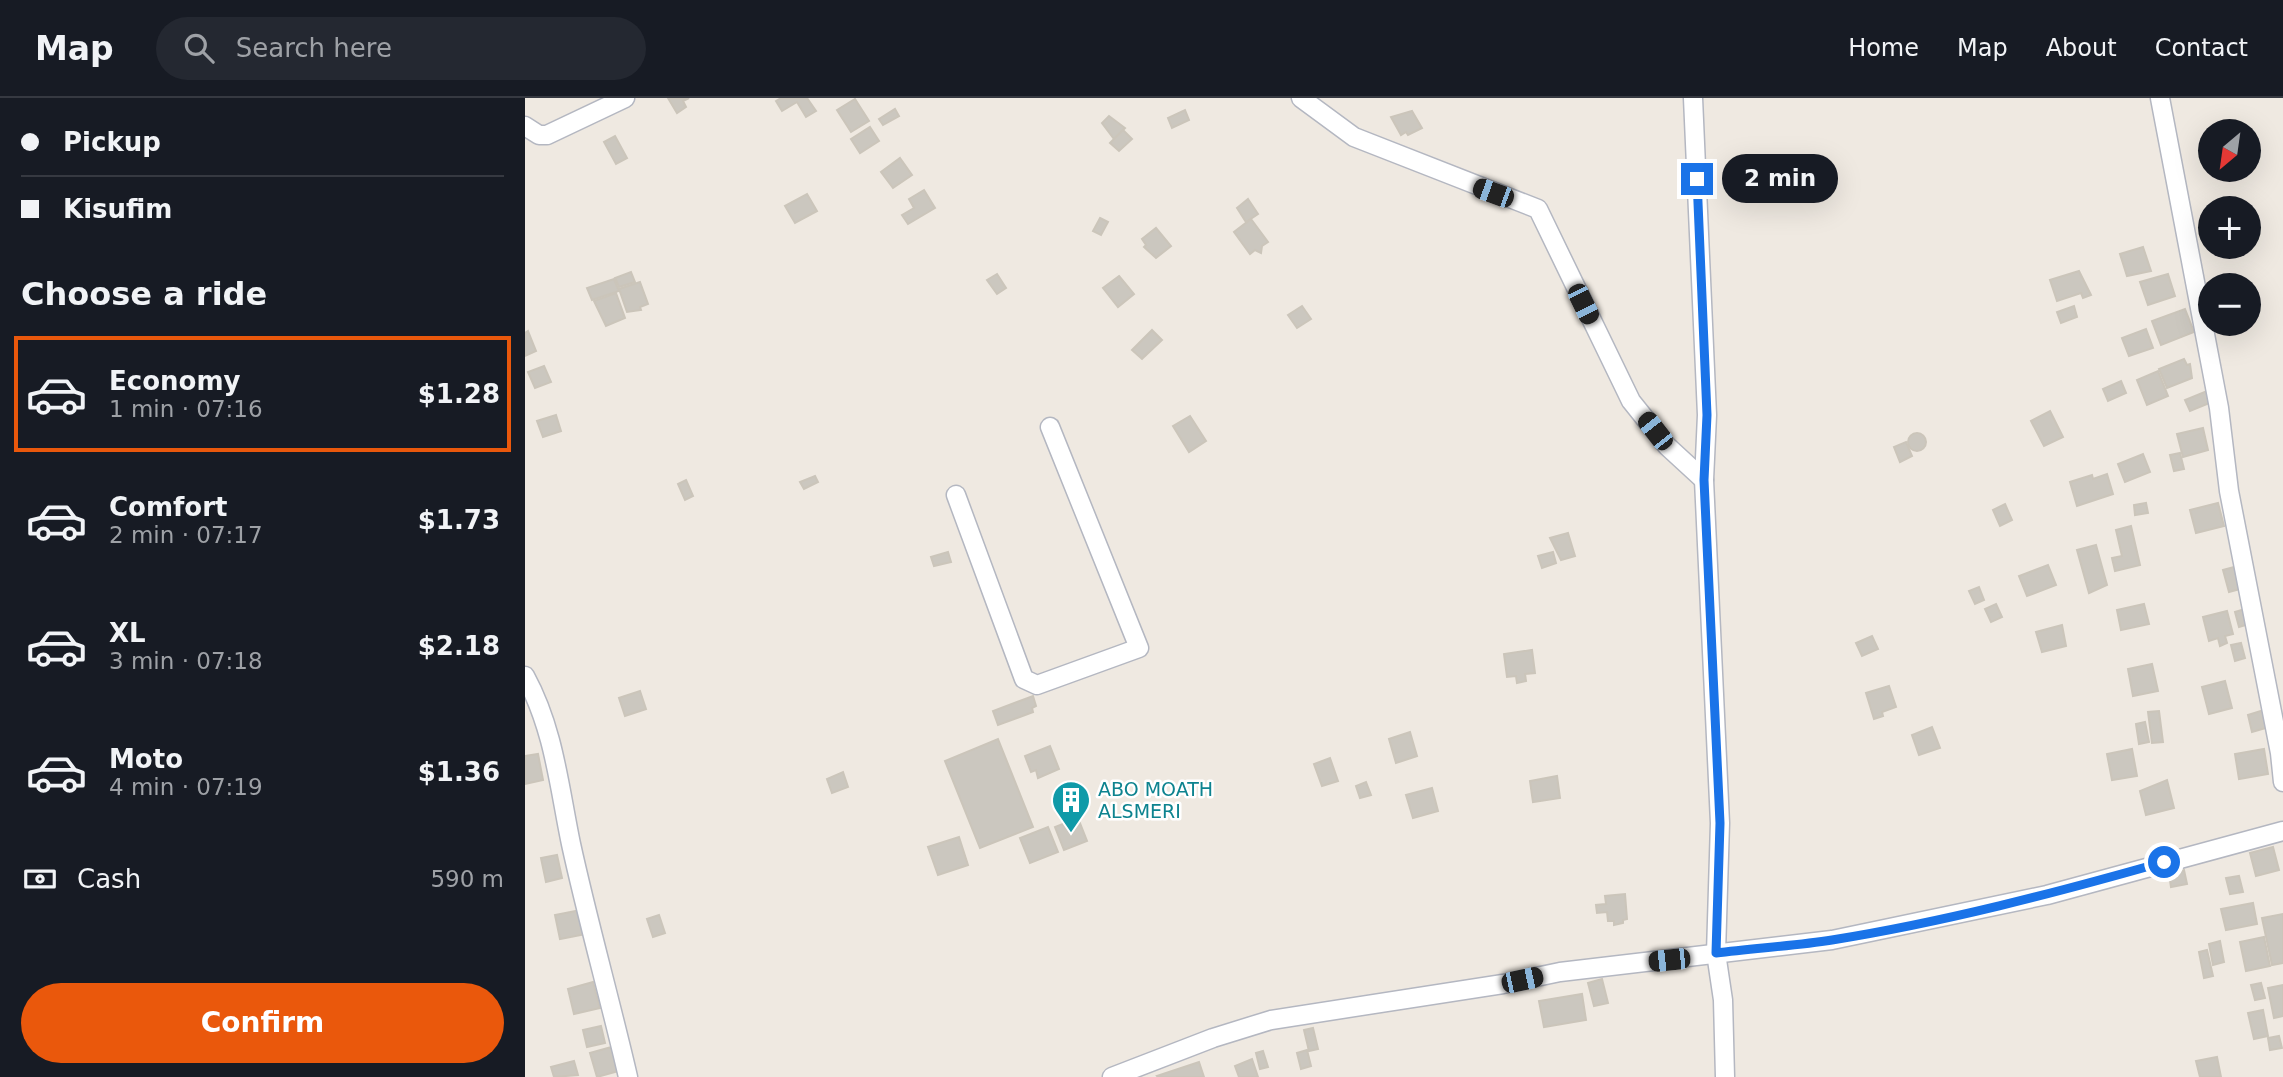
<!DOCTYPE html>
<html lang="en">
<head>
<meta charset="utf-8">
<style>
  :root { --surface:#171b24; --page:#242831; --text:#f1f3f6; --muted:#9ea1a6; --line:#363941; --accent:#ea580c }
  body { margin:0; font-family:"DejaVu Sans",sans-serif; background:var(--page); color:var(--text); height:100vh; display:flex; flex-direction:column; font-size:26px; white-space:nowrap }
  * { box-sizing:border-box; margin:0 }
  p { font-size:23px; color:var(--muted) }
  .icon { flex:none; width:38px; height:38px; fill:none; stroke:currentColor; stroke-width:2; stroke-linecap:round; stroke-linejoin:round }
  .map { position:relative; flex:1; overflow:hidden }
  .sheet { display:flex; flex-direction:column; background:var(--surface); width:525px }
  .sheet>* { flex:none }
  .top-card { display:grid; align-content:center; height:154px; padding:0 21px; background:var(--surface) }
  .needle { width:46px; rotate:209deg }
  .tools { position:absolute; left:1673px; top:21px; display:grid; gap:14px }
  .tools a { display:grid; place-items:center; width:63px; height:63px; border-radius:50%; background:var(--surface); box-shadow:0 7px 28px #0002; font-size:35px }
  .end { position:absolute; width:32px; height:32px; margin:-16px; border:9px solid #1a73e8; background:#fff; box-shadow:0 0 0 4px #fff }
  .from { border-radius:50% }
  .bubble { position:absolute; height:49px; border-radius:24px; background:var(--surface); box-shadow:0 7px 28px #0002; font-size:23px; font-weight:600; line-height:49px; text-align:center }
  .car { position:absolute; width:21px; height:42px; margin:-21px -10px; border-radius:9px; box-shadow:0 0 5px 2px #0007; background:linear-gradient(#222 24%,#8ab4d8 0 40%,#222 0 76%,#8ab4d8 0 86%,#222 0) }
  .top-card b { display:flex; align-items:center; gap:24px; height:66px; font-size:26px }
  .top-card b+b { border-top:2px solid var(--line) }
  .top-card i { width:18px; height:18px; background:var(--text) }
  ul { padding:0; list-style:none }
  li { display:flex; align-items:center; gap:21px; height:116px; margin:0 14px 10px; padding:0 7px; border:4px solid transparent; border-radius:0px }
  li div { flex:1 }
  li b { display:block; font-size:26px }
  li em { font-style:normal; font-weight:600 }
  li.on { border-color:var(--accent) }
  li>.icon { width:63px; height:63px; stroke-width:1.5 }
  h2 { padding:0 21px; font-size:32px; line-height:84px }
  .pay { display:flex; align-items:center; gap:18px; height:77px; padding:0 21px; font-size:26px }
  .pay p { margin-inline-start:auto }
  .button { display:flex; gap:14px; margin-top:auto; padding:14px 21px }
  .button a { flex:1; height:80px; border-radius:42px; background:var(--accent); color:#fff; font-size:28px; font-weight:600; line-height:80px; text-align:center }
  header { display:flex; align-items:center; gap:42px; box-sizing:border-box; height:98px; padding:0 35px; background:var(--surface); border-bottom:2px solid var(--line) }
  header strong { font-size:33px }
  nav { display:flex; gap:38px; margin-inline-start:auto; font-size:24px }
  .search { width:490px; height:63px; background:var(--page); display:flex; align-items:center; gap:18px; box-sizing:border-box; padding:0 24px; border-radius:38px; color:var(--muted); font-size:26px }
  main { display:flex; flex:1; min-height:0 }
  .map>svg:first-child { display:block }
  .building { fill:#cbc7bf; stroke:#cbc5ba; stroke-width:2 }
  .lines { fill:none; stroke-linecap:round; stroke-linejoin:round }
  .minor-casing { stroke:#b4b7c1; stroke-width:21 }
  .minor { stroke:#fff; stroke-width:18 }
  .route { stroke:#1a73e8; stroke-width:9 }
  .labels { text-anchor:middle; stroke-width:5; stroke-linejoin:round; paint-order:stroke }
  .culture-label { font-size:19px; fill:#0d838f; stroke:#fff; text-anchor:start }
</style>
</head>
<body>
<header>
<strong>Map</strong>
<div class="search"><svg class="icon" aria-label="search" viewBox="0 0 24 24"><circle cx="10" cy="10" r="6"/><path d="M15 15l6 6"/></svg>Search here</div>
<nav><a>Home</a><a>Map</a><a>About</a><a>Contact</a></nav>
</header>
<main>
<section class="sheet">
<div class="top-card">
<b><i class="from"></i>Pickup</b>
<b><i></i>Kisufim</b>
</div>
<h2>Choose a ride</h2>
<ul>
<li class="on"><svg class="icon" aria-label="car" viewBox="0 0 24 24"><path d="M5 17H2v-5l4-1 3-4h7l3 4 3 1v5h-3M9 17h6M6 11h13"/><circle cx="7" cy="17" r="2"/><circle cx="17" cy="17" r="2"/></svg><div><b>Economy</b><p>1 min · 07:16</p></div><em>$1.28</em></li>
<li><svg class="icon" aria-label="car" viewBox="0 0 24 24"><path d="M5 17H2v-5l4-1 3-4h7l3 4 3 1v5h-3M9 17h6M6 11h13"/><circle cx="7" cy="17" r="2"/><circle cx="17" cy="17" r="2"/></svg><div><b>Comfort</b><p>2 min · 07:17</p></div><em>$1.73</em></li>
<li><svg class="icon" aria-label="car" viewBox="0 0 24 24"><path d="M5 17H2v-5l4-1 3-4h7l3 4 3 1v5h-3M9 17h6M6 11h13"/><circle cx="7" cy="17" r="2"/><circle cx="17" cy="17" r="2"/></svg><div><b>XL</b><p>3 min · 07:18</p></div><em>$2.18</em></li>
<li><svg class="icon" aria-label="car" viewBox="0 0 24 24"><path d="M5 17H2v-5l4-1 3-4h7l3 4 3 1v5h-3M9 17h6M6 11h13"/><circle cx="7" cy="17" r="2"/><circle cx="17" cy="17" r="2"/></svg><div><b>Moto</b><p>4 min · 07:19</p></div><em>$1.36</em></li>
</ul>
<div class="pay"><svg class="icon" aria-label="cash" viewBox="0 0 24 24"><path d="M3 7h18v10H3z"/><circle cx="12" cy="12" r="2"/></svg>Cash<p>590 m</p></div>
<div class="button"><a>Confirm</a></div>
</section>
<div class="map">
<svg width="1758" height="979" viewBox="0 0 1758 979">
  <rect width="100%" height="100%" fill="#efe9e1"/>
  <g class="building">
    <path d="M 143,0 L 164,0 L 158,3 L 161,9 L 152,15 Z"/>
    <path d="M 256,0 L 282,0 L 291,13 L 281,19 L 272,4 L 257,13 L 251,3 Z"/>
    <path d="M 330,1 L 344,23 L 326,34 L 312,12 Z"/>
    <path d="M 370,11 L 374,18 L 358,27 L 354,21 Z"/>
    <path d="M 660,12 L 664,22 L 647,30 L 643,20 Z"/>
    <path d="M 887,13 L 897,30 L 883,37 L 881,34 L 876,37 L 866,19 Z"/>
    <path d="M 584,18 L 600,30 L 589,41 L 577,25 Z"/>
    <path d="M 345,29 L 354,43 L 335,55 L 326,41 Z"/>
    <path d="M 598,32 L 607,41 L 594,53 L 585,45 Z"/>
    <path d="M 90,38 L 102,60 L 91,66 L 79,44 Z"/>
    <path d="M 375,60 L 387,77 L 368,90 L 356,74 Z"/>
    <path d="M 399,92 L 410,110 L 383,126 L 377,117 L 389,110 L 384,101 Z"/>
    <path d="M 282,96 L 292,113 L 270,125 L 260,108 Z"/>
    <path d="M 723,101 L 733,116 L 721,124 L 712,110 Z"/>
    <path d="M 575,120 L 583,124 L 576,137 L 568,133 Z"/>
    <path d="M 726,121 L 743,144 L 737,148 L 736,155 L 730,152 L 725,156 L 709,134 Z"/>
    <path d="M 631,130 L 646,148 L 631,160 L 619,149 L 621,147 L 617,141 Z"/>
    <path d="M 1618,149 L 1626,173 L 1602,178 L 1595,156 Z"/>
    <path d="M 1554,173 L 1566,197 L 1558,200 L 1556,195 L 1532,203 L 1525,182 Z"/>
    <path d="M 106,174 L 110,184 L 94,189 L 90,180 Z"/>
    <path d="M 472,176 L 481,190 L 472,196 L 462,182 Z"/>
    <path d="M 1643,176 L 1650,198 L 1623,207 L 1615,184 Z"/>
    <path d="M 594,178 L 609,196 L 593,209 L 578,190 Z"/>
    <path d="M 89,181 L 94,193 L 67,202 L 62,190 Z"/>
    <path d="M 115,184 L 123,206 L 115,209 L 116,212 L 102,214 L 94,191 Z"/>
    <path d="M 91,195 L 100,220 L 81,228 L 69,203 Z"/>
    <path d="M 777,208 L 786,221 L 772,230 L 763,217 Z"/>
    <path d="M 1549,208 L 1552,219 L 1536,225 L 1532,214 Z"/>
    <path d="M 1660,211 L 1669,234 L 1636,247 L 1627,223 Z"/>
    <path d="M 1621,231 L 1628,250 L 1604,258 L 1597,240 Z"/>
    <path d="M 627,232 L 637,242 L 617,261 L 607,252 Z"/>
    <path d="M 3,233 L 11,253 L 0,258 L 0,235 Z"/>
    <path d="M 1659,261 L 1662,267 L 1665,266 L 1667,280 L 1642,290 L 1634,271 Z"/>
    <path d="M 19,268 L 26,284 L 10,290 L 3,274 Z"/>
    <path d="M 1633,273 L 1643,298 L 1622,307 L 1612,282 Z"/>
    <path d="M 1596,283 L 1601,295 L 1583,303 L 1578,291 Z"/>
    <path d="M 1682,293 L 1687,304 L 1665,313 L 1660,302 Z"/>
    <path d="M 1525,313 L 1538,339 L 1519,348 L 1506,323 Z"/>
    <path d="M 31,317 L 36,333 L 18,339 L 12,323 Z"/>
    <path d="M 665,318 L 681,343 L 664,354 L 648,328 Z"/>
    <path d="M 1678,330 L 1683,352 L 1658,359 L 1652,336 Z"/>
    <circle cx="1392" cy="344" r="9"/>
    <path d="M 1381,344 L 1387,358 L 1375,364 L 1369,349 Z"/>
    <path d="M 1655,355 L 1659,371 L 1649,373 L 1645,357 Z"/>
    <path d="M 1618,356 L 1625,374 L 1600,384 L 1593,366 Z"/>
    <path d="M 1582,376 L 1588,396 L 1552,408 L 1545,384 L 1567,377 L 1568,381 Z"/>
    <path d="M 290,378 L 293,384 L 279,391 L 275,384 Z"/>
    <path d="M 161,382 L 168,398 L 160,402 L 153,386 Z"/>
    <path d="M 1621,405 L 1623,415 L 1610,417 L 1609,407 Z"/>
    <path d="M 1693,405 L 1699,428 L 1671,435 L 1665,412 Z"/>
    <path d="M 1480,406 L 1487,422 L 1475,428 L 1468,412 Z"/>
    <path d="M 1606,428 L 1615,467 L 1590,473 L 1587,460 L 1597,458 L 1591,432 Z"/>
    <path d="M 1043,435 L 1050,458 L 1036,462 L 1025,440 Z"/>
    <path d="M 1571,447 L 1582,487 L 1564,495 L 1552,452 Z"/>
    <path d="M 423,454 L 426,464 L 409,468 L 406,459 Z"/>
    <path d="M 1028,454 L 1031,465 L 1017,470 L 1013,458 Z"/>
    <path d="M 1523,467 L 1531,487 L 1502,498 L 1494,478 Z"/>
    <path d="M 1709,469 L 1715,491 L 1704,494 L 1698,472 Z"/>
    <path d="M 1454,489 L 1459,502 L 1450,506 L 1444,493 Z"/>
    <path d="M 1471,506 L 1477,519 L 1466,524 L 1460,511 Z"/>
    <path d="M 1619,506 L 1624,526 L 1596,532 L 1592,512 Z"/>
    <path d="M 1720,511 L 1724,526 L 1714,529 L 1710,514 Z"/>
    <path d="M 1702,513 L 1708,536 L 1700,538 L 1702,545 L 1695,548 L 1693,540 L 1684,543 L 1678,519 Z"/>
    <path d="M 1537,527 L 1541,548 L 1517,554 L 1511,534 Z"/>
    <path d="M 1347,538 L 1353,551 L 1337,558 L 1331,545 Z"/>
    <path d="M 1716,545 L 1720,560 L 1710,563 L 1706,547 Z"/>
    <path d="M 1007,552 L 1010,575 L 1000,576 L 1001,583 L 992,585 L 991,578 L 982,579 L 979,556 Z"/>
    <path d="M 1627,566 L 1633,593 L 1608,598 L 1603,571 Z"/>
    <path d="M 1700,583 L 1707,610 L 1684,616 L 1677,589 Z"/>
    <path d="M 1364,588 L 1371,609 L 1357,614 L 1358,618 L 1349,621 L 1341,595 Z"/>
    <path d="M 115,593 L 121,611 L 100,618 L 94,600 Z"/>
    <path d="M 508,598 L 511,608 L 507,610 L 508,614 L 473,627 L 468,613 Z"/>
    <path d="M 1739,612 L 1744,629 L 1727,634 L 1723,617 Z"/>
    <path d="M 1634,613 L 1638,644 L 1627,645 L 1623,614 Z"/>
    <path d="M 1620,624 L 1624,644 L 1614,646 L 1611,626 Z"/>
    <path d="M 1407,629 L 1415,650 L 1394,657 L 1387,637 Z"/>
    <path d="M 885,634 L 892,658 L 871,665 L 864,641 Z"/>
    <path d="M 473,641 L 508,729 L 455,750 L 420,663 Z"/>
    <path d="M 525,648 L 534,671 L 513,680 L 511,672 L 506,674 L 500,658 Z"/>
    <path d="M 1607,651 L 1612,678 L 1587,682 L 1582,656 Z"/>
    <path d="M 1739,651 L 1743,676 L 1714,681 L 1710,656 Z"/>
    <path d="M 13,656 L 18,682 L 0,686 L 0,658 Z"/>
    <path d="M 805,660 L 813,683 L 797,688 L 789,666 Z"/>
    <path d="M 318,674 L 323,689 L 307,695 L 302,681 Z"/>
    <path d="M 1032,678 L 1035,700 L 1008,704 L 1005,683 Z"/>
    <path d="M 1642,682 L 1649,710 L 1621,717 L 1615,693 Z"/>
    <path d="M 841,684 L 846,697 L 835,700 L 831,688 Z"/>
    <path d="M 907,690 L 913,713 L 888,720 L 881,697 Z"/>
    <path d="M 553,720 L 562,743 L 539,752 L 530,729 Z"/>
    <path d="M 523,729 L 533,754 L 505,765 L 495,740 Z"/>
    <path d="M 434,739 L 443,767 L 413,777 L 403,749 Z"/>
    <path d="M 1748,749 L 1754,772 L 1731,778 L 1725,755 Z"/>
    <path d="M 32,757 L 37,780 L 21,784 L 16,760 Z"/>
    <path d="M 1659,772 L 1662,786 L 1646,789 L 1644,776 Z"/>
    <path d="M 1714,778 L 1718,794 L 1705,796 L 1701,780 Z"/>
    <path d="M 1100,796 L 1102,821 L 1098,822 L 1098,825 L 1089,827 L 1089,823 L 1083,823 L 1082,814 L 1072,815 L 1071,807 L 1081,806 L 1080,798 Z"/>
    <path d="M 1728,805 L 1732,826 L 1701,832 L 1696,811 Z"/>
    <path d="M 56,812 L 61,836 L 35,841 L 30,817 Z"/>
    <path d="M 1758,816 L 1758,865 L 1747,867 L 1737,820 Z"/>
    <path d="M 134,817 L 140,835 L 128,839 L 122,821 Z"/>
    <path d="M 1739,839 L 1745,868 L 1721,873 L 1715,844 Z"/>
    <path d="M 1695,843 L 1699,864 L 1688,867 L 1684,846 Z"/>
    <path d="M 1682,852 L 1688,878 L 1679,880 L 1674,854 Z"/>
    <path d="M 1077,881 L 1083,905 L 1069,908 L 1063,885 Z"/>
    <path d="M 68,884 L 75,910 L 49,916 L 43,891 Z"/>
    <path d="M 1736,885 L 1740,900 L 1730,902 L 1726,887 Z"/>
    <path d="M 1758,887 L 1758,918 L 1749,920 L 1743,890 Z"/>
    <path d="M 1057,896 L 1061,922 L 1019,929 L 1014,903 Z"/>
    <path d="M 1738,912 L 1743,938 L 1729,941 L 1723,915 Z"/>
    <path d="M 76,928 L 80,945 L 62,949 L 58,932 Z"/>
    <path d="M 788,930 L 793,951 L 784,953 L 779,932 Z"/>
    <path d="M 1754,938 L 1757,950 L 1745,952 L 1743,940 Z"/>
    <path d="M 90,948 L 97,972 L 72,979 L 65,955 Z"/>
    <path d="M 782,952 L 786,968 L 776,971 L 772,955 Z"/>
    <path d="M 738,953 L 743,969 L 735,971 L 731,955 Z"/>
    <path d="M 1692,959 L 1696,979 L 1675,979 L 1671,963 Z"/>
    <path d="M 727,961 L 733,979 L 714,979 L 710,968 Z"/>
    <path d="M 49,963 L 53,977 L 29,979 L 26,969 Z"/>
    <path d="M 674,964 L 679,979 L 633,979 L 632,978 Z"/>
  </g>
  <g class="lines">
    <defs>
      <g id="minor">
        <path d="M 776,0 L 829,39 L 1013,111 L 1106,303 L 1142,348 L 1179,382"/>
        <path d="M 1168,0 L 1182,317 L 1179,382 L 1195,725 L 1191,855 L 1198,902 L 1200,979"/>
        <path d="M 1635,0 L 1694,310 L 1704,393 L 1755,655 L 1758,684"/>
        <path d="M 0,28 L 14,37 L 22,37 L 100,0"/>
        <path d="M 431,397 L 499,581 L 512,587 L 614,550 L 525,329"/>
        <path d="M 0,578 C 29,631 34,688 46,746 C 63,824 85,901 103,979"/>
        <path d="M 587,979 L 688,940 L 746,922 L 978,886 L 1035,874 L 1307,842 L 1522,797 L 1758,733"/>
      </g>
    </defs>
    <use href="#minor" class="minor-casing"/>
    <use href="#minor" class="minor"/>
  </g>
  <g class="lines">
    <path class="route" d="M 1172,81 L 1182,317 L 1179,382 L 1195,725 L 1191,855 C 1230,850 1269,848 1307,842 C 1419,824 1530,795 1639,764"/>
  </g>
  <defs>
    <symbol id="building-pin" viewBox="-11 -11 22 30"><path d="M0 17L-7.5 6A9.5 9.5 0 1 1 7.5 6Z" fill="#0f9aa8" stroke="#fff"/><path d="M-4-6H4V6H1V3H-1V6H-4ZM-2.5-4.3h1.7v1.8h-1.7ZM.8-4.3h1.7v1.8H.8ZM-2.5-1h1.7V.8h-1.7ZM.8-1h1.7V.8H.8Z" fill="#fff"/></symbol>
  </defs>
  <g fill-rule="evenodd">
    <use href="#building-pin" x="524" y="680" width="44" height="60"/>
  </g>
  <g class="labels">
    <g class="culture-label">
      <text x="573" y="698">ABO MOATH<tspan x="573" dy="22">ALSMERI</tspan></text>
    </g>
  </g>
</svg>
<div class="tools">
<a><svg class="needle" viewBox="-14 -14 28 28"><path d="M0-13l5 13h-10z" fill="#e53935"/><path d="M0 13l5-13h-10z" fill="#9ea1a6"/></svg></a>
<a>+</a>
<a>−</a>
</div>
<i class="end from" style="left:1639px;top:764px"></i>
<i class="end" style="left:1172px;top:81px"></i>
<div class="bubble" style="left:1197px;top:56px;width:116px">2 min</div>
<i class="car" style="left:968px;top:95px;rotate:290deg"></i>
<i class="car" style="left:1058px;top:206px;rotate:154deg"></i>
<i class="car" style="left:1130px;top:333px;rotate:322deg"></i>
<i class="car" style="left:1144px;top:862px;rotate:264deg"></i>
<i class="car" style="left:997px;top:882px;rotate:78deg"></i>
</div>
</main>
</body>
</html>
